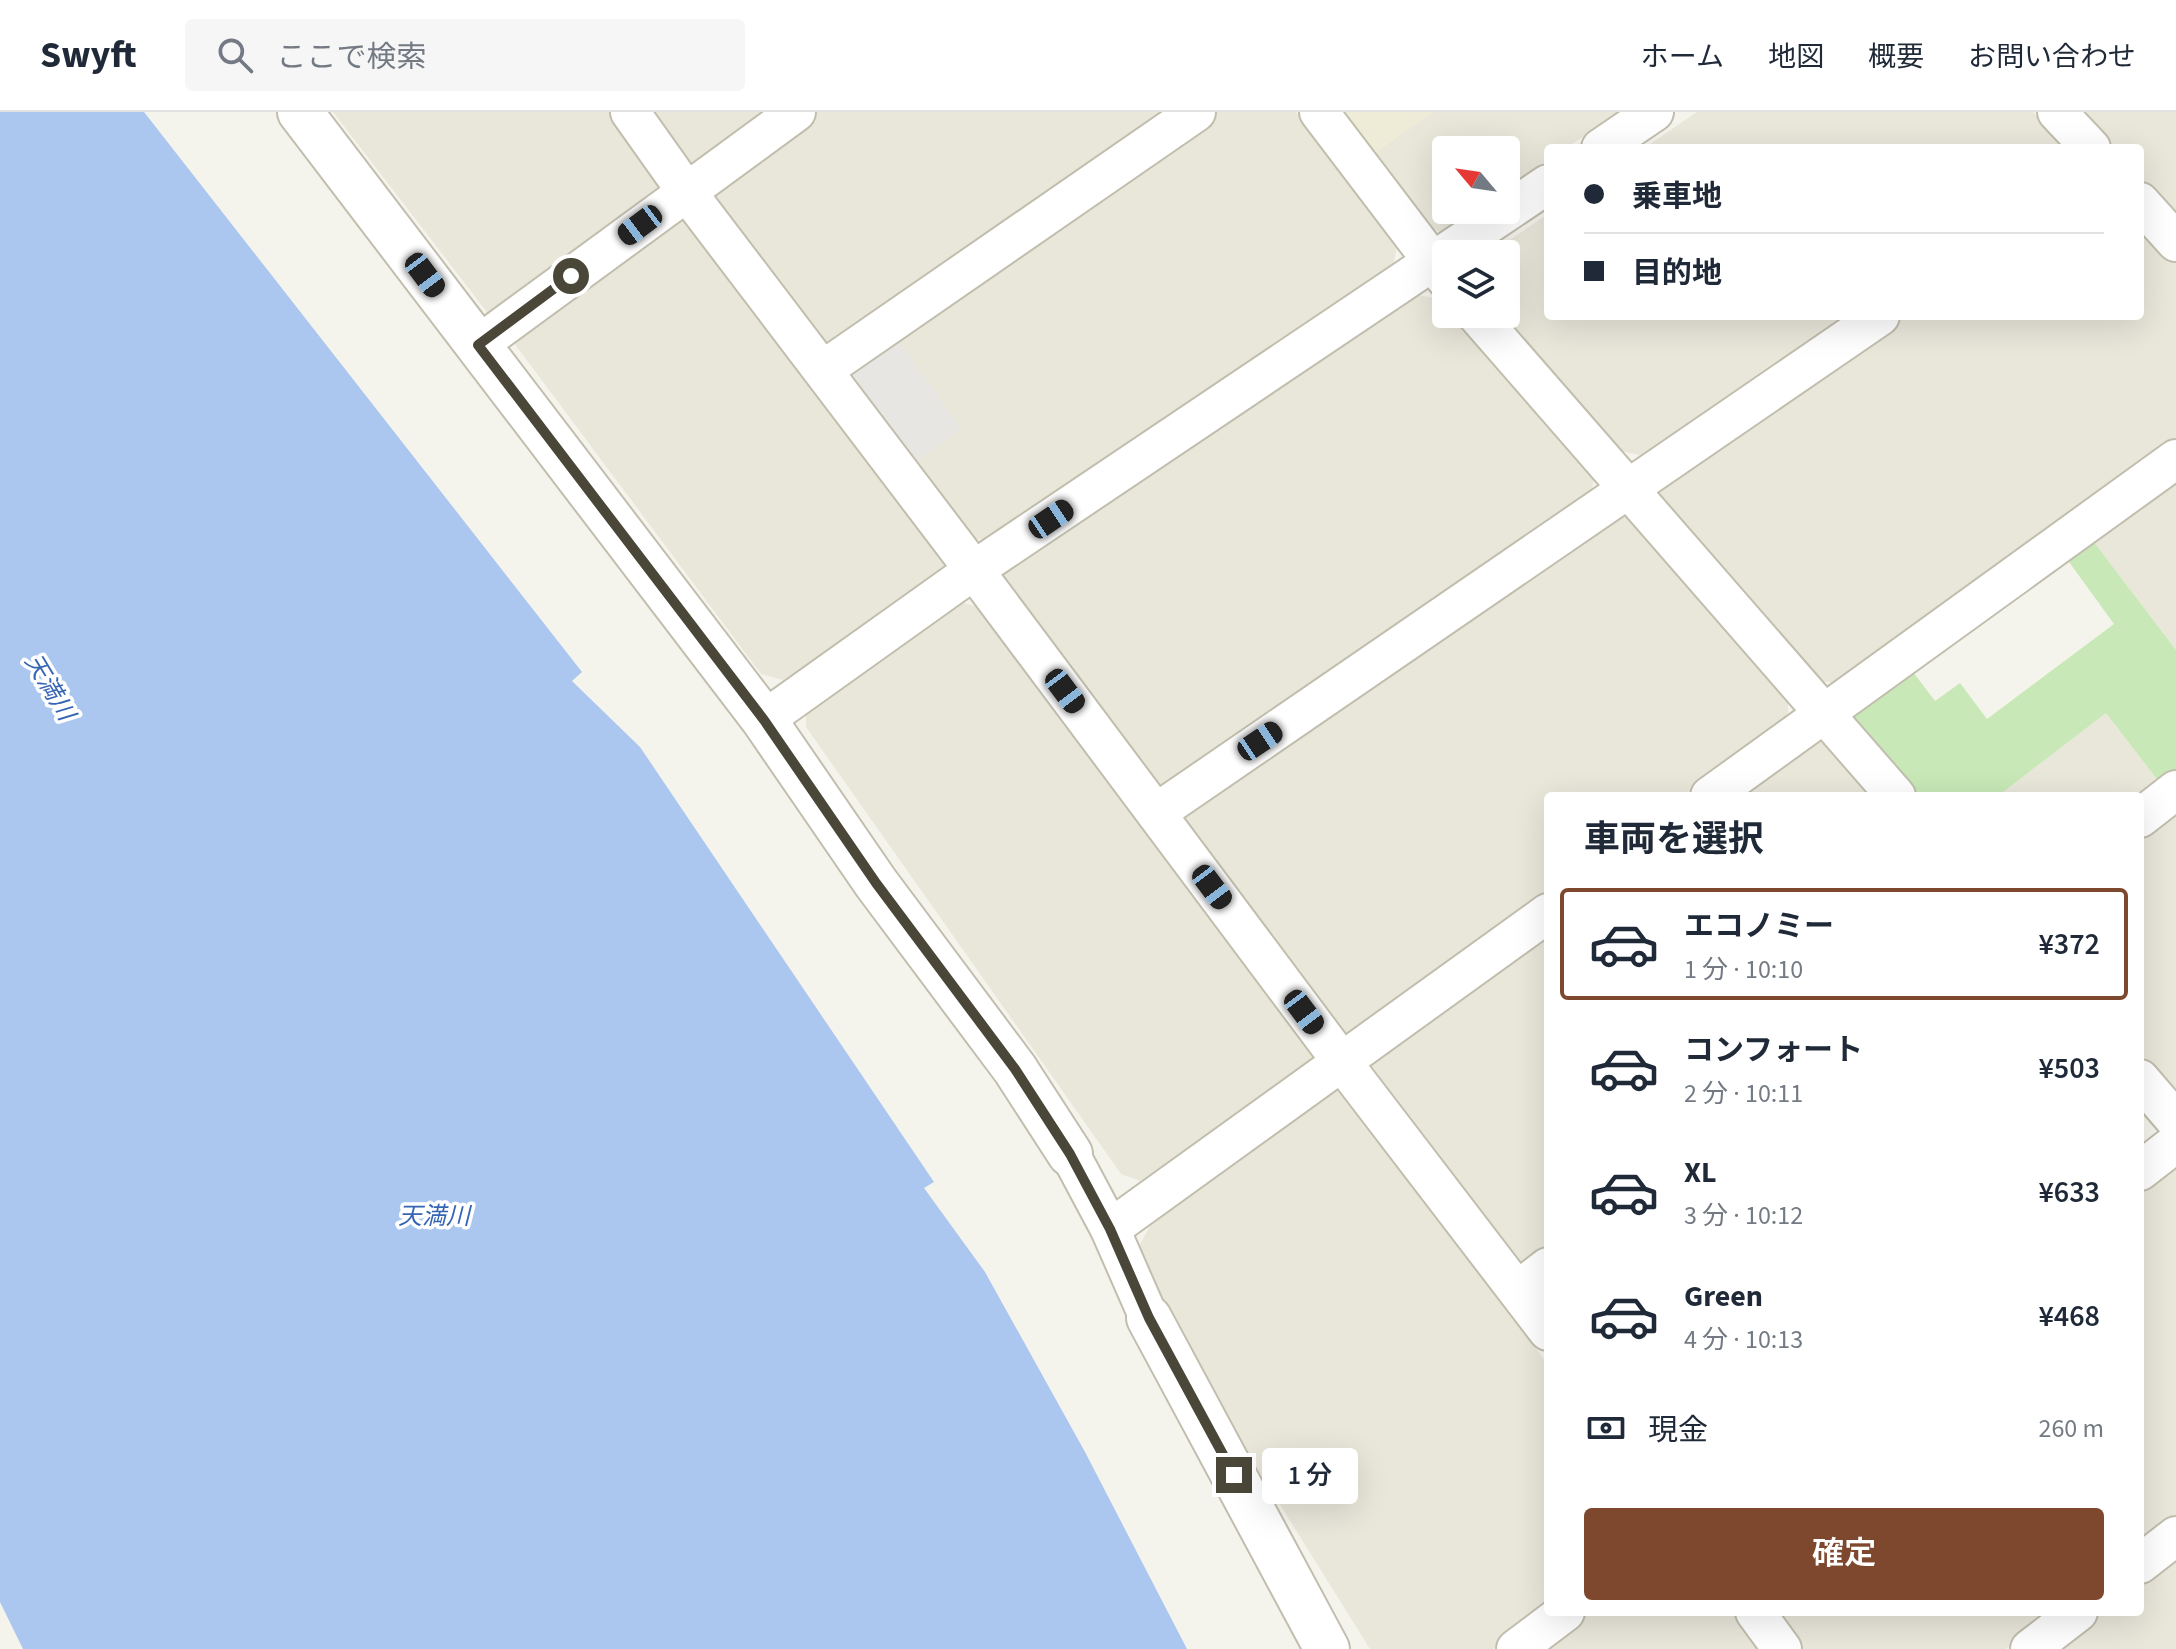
<!DOCTYPE html>
<html lang="ja">
<head>
<meta charset="utf-8">
<style>
  :root { --surface:#fff; --page:#f6f6f7; --text:#1f2937; --muted:#747a83; --line:#e0e1e3; --accent:#7e482f }
  body { margin:0; font-family:"Source Sans 3","Noto Sans JP",sans-serif; background:var(--page); color:var(--text); height:100vh; display:flex; flex-direction:column; font-size:30px; white-space:nowrap }
  * { box-sizing:border-box; margin:0 }
  p { font-size:26px; color:var(--muted) }
  .icon { flex:none; width:44px; height:44px; fill:none; stroke:currentColor; stroke-width:2; stroke-linecap:round; stroke-linejoin:round }
  .map { position:relative; flex:1; overflow:hidden }
  .details { position:absolute; left:1544px; top:680px; width:600px; height:824px; display:flex; flex-direction:column; background:var(--surface); border-radius:8px; box-shadow:0 8px 32px #0002 }
  .details>* { flex:none }
  .guide { position:absolute; left:1544px; top:32px; width:600px; height:176px; border-radius:8px; box-shadow:0 8px 32px #0002; display:grid; align-content:center; height:176px; padding:0 40px; background:var(--surface) }
  .needle { width:52px; rotate:299deg }
  .tools { position:absolute; left:1432px; top:24px; display:grid; gap:16px }
  .tools a { display:grid; place-items:center; width:88px; height:88px; border-radius:8px; background:var(--surface); box-shadow:0 8px 32px #0002; font-size:40px }
  .end { position:absolute; width:36px; height:36px; margin:-18px; border:10px solid #4a4739; background:#fff; box-shadow:0 0 0 4px #fff }
  .from { border-radius:50% }
  .bubble { position:absolute; height:56px; border-radius:8px; background:var(--surface); box-shadow:0 8px 32px #0002; font-size:26px; font-weight:600; line-height:56px; text-align:center }
  .car { position:absolute; width:24px; height:48px; margin:-24px -12px; border-radius:10px; box-shadow:0 0 6px 2px #0007; background:linear-gradient(#222 24%,#8ab4d8 0 40%,#222 0 76%,#8ab4d8 0 86%,#222 0) }
  .guide b { display:flex; align-items:center; gap:28px; height:76px; font-size:30px }
  .guide b+b { border-top:2px solid var(--line) }
  .guide i { width:20px; height:20px; background:var(--text) }
  ul { padding:0; list-style:none }
  li { display:flex; align-items:center; gap:24px; height:112px; margin:0 16px 12px; padding:0 24px; border:4px solid transparent; border-radius:8px }
  li div { flex:1 }
  li b { display:block; font-size:30px }
  li em { font-style:normal; font-weight:600 }
  li.active { border-color:var(--accent) }
  li>.icon { width:72px; height:72px; stroke-width:1.5 }
  h2 { padding:0 40px; font-size:36px; line-height:96px }
  .pay { display:flex; align-items:center; gap:20px; height:88px; padding:0 40px; font-size:30px }
  .pay p { margin-inline-start:auto }
  .primary-button { display:flex; gap:16px; margin-top:auto; padding:16px 40px }
  .primary-button a { flex:1; height:92px; border-radius:8px; background:var(--accent); color:#fff; font-size:32px; font-weight:600; line-height:92px; text-align:center }
  header { display:flex; align-items:center; gap:48px; box-sizing:border-box; height:112px; padding:0 40px; background:var(--surface); border-bottom:2px solid var(--line) }
  header strong { font-size:38px }
  nav { display:flex; gap:44px; margin-inline-start:auto; font-size:28px }
  .search { width:560px; height:72px; background:var(--page); display:flex; align-items:center; gap:20px; box-sizing:border-box; padding:0 28px; border-radius:8px; color:var(--muted); font-size:30px }
  .map>svg:first-child { display:block }
  .residential { fill:#e9e7da }
  .education { fill:#eeecd6 }
  .green { fill:#c8e8b7 }
  .parking { fill:#e7e6e3 }
  .water { fill:#abc6ef }
  .lines { fill:none; stroke-linecap:round; stroke-linejoin:round }
  .minor-casing { stroke:#c1beae; stroke-width:42 }
  .tertiary-casing { stroke:#c1beae; stroke-width:48 }
  .minor { stroke:#fff; stroke-width:38 }
  .tertiary { stroke:#fff; stroke-width:44 }
  .route { stroke:#4a4739; stroke-width:10 }
  .labels { text-anchor:middle; stroke-width:7; stroke-linejoin:round; paint-order:stroke }
  .water-label { font-size:24px; font-style:italic; fill:#3565b4; stroke:#fff }
</style>
</head>
<body>
<header>
<strong>Swyft</strong>
<div class="search"><svg class="icon" aria-label="search" viewBox="0 0 24 24"><circle cx="10" cy="10" r="6"/><path d="M15 15l6 6"/></svg>ここで検索</div>
<nav><a>ホーム</a><a>地図</a><a>概要</a><a>お問い合わせ</a></nav>
</header>
<div class="map">
<svg width="2176" height="1537" viewBox="0 0 2176 1537">
  <rect width="100%" height="100%" fill="#f5f4ec"/>
  <g class="residential">
    <path d="M 333,0 L 610,0 L 660,68 L 654,88 L 493,208 Z"/>
    <path d="M 648,0 L 779,0 L 706,53 L 687,51 Z"/>
    <path d="M 814,0 L 1175,0 L 839,236 L 821,235 L 712,85 L 717,69 Z"/>
    <path d="M 1215,0 L 1296,0 L 1397,135 L 1393,154 L 989,427 L 964,428 L 847,271 L 851,255 Z"/>
    <path d="M 1432,0 L 1620,0 L 1566,36 L 1548,36 L 1548,48 L 1506,76 L 1506,38 L 1446,38 L 1446,98 L 1473,98 L 1440,120 L 1425,115 L 1373,42 Z"/>
    <path d="M 1697,0 L 2033,0 L 2067,36 L 1644,36 Z"/>
    <path d="M 2071,0 L 2176,0 L 2176,109 L 2140,71 L 2140,36 L 2106,36 Z"/>
    <path d="M 1548,102 L 1548,204 L 1852,204 L 1646,345 L 1622,339 L 1499,202 L 1506,202 L 1506,142 L 1489,142 Z"/>
    <path d="M 672,103 L 690,104 L 946,449 L 940,467 L 783,568 L 761,562 L 511,227 Z"/>
    <path d="M 2140,112 L 2176,150 L 2176,326 L 1839,571 L 1817,569 L 1657,382 L 1661,361 L 1893,204 L 2140,204 Z"/>
    <path d="M 1418,183 L 1440,187 L 1446,194 L 1446,202 L 1453,202 L 1594,365 L 1591,384 L 1170,680 L 1155,676 L 1000,473 L 1003,460 Z"/>
    <path d="M 2176,361 L 2176,538 L 2090,425 Z"/>
    <path d="M 1612,400 L 1628,402 L 1788,589 L 1788,607 L 1682,684 L 1548,684 L 1548,782 L 1354,923 L 1338,920 L 1178,710 L 1180,697 Z"/>
    <path d="M 962,490 L 982,497 L 1313,939 L 1311,955 L 1140,1069 L 1121,1062 L 806,615 L 806,599 Z"/>
    <path d="M 2106,601 L 2163,675 L 2140,684 L 1998,684 Z"/>
    <path d="M 1813,628 L 1826,630 L 1872,684 L 1734,684 Z"/>
    <path d="M 2176,692 L 2176,982 L 2140,940 L 2140,720 Z"/>
    <path d="M 1548,816 L 1548,1142 L 1513,1156 L 1368,960 L 1372,941 Z"/>
    <path d="M 1329,977 L 1346,981 L 1548,1253 L 1548,1495 L 1493,1537 L 1370,1537 L 1189,1247 L 1135,1142 L 1158,1099 Z"/>
    <path d="M 2176,1053 L 2176,1405 L 2140,1433 L 2140,1076 Z"/>
    <path d="M 2176,1439 L 2176,1537 L 2049,1537 L 2097,1500 L 2140,1500 L 2140,1467 Z"/>
    <path d="M 1588,1500 L 1738,1500 L 1765,1537 L 1540,1537 Z"/>
    <path d="M 1773,1500 L 2054,1500 L 2006,1537 L 1800,1537 Z"/>
  </g>
  <path class="education" d="M 1341,0 L 1432,0 L 1373,42 Z"/>
  <path class="green" d="M 2090,425 L 2176,538 L 2176,664 L 2163,675 L 2106,601 L 1998,684 L 1913,684 L 1854,616 L 1855,595 L 1910,556 L 1935,589 L 1960,571 L 1987,607 L 2114,512 L 2064,443 Z"/>
  <path class="parking" d="M 899,229 L 961,317 L 908,355 L 850,272 L 853,262 Z"/>
  <path class="water" d="M 0,0 L 144,0 L 582,560 L 572,569 L 640,635 L 934,1070 L 924,1076 L 985,1160 L 1085,1340 L 1187,1537 L 23,1537 L 0,1490 Z"/>
  <g class="lines">
    <defs>
      <g id="minor">
        <path d="M 630,0 L 686,79 L 974,458 L 1342,950 L 1548,1219"/>
        <path d="M 1319,0 L 1446,167"/>
        <path d="M 2057,0 L 2091,36"/>
        <path d="M 1601,36 L 1654,0"/>
        <path d="M 2140,90 L 2176,130"/>
        <path d="M 1476,202 L 1896,684"/>
        <path d="M 478,233 L 796,0"/>
        <path d="M 823,258 L 1196,0"/>
        <path d="M 764,608 L 974,458 L 1548,72"/>
        <path d="M 1710,684 L 2176,347"/>
        <path d="M 1156,701 L 1880,204"/>
        <path d="M 2140,706 L 2176,678"/>
        <path d="M 2140,967 L 2176,1009"/>
        <path d="M 1070,1042 L 1110,1117 L 1149,1206"/>
        <path d="M 2140,1059 L 2176,1031"/>
        <path d="M 1110,1117 L 1548,801"/>
        <path d="M 1518,1178 L 1548,1155"/>
        <path d="M 2140,1452 L 2176,1424"/>
        <path d="M 1755,1500 L 1782,1537"/>
        <path d="M 1516,1537 L 1565,1500"/>
        <path d="M 2030,1537 L 2078,1500"/>
      </g>
      <g id="tertiary">
        <path d="M 300,0 L 764,608 L 876,771 L 1015,957 L 1070,1042"/>
        <path d="M 1149,1206 L 1327,1537"/>
      </g>
    </defs>
    <use href="#minor" class="minor-casing"/>
    <use href="#tertiary" class="tertiary-casing"/>
    <use href="#minor" class="minor"/>
    <use href="#tertiary" class="tertiary"/>
  </g>
  <g class="lines">
    <path class="route" d="M 571,164 L 478,233 L 764,608 L 876,771 L 1015,957 L 1070,1042 L 1110,1117 L 1149,1206 L 1234,1363"/>
  </g>
  <g class="labels">
    <g class="water-label">
      <text transform="translate(50 575) rotate(59)" y="8">天満川</text>
      <text x="434" y="1112">天満川</text>
    </g>
  </g>
</svg>
<div class="tools">
<a><svg class="needle" viewBox="-14 -14 28 28"><path d="M0-13l5 13h-10z" fill="#e53935"/><path d="M0 13l5-13h-10z" fill="#747a83"/></svg></a>
<a><svg class="icon" aria-label="layers" viewBox="0 0 24 24"><path d="M12 4l9 5-9 5-9-5zM3 14l9 5 9-5"/></svg></a>
</div>
<i class="end from" style="left:571px;top:164px"></i>
<i class="end" style="left:1234px;top:1363px"></i>
<div class="bubble" style="left:1262px;top:1336px;width:96px">1 分</div>
<i class="car" style="left:640px;top:113px;rotate:233deg"></i>
<i class="car" style="left:425px;top:163px;rotate:143deg"></i>
<i class="car" style="left:1051px;top:407px;rotate:56deg"></i>
<i class="car" style="left:1065px;top:579px;rotate:143deg"></i>
<i class="car" style="left:1260px;top:629px;rotate:56deg"></i>
<i class="car" style="left:1212px;top:775px;rotate:143deg"></i>
<i class="car" style="left:1304px;top:900px;rotate:143deg"></i>
<div class="guide">
<b><i class="from"></i>乗車地</b>
<b><i></i>目的地</b>
</div>
<section class="details">
<h2>車両を選択</h2>
<ul>
<li class="active"><svg class="icon" aria-label="car" viewBox="0 0 24 24"><path d="M5 17H2v-5l4-1 3-4h7l3 4 3 1v5h-3M9 17h6M6 11h13"/><circle cx="7" cy="17" r="2"/><circle cx="17" cy="17" r="2"/></svg><div><b>エコノミー</b><p>1 分 · 10:10</p></div><em>¥372</em></li>
<li><svg class="icon" aria-label="car" viewBox="0 0 24 24"><path d="M5 17H2v-5l4-1 3-4h7l3 4 3 1v5h-3M9 17h6M6 11h13"/><circle cx="7" cy="17" r="2"/><circle cx="17" cy="17" r="2"/></svg><div><b>コンフォート</b><p>2 分 · 10:11</p></div><em>¥503</em></li>
<li><svg class="icon" aria-label="car" viewBox="0 0 24 24"><path d="M5 17H2v-5l4-1 3-4h7l3 4 3 1v5h-3M9 17h6M6 11h13"/><circle cx="7" cy="17" r="2"/><circle cx="17" cy="17" r="2"/></svg><div><b>XL</b><p>3 分 · 10:12</p></div><em>¥633</em></li>
<li><svg class="icon" aria-label="car" viewBox="0 0 24 24"><path d="M5 17H2v-5l4-1 3-4h7l3 4 3 1v5h-3M9 17h6M6 11h13"/><circle cx="7" cy="17" r="2"/><circle cx="17" cy="17" r="2"/></svg><div><b>Green</b><p>4 分 · 10:13</p></div><em>¥468</em></li>
</ul>
<div class="pay"><svg class="icon" aria-label="cash" viewBox="0 0 24 24"><path d="M3 7h18v10H3z"/><circle cx="12" cy="12" r="2"/></svg>現金<p>260 m</p></div>
<div class="primary-button"><a>確定</a></div>
</section>
</div>
</body>
</html>
